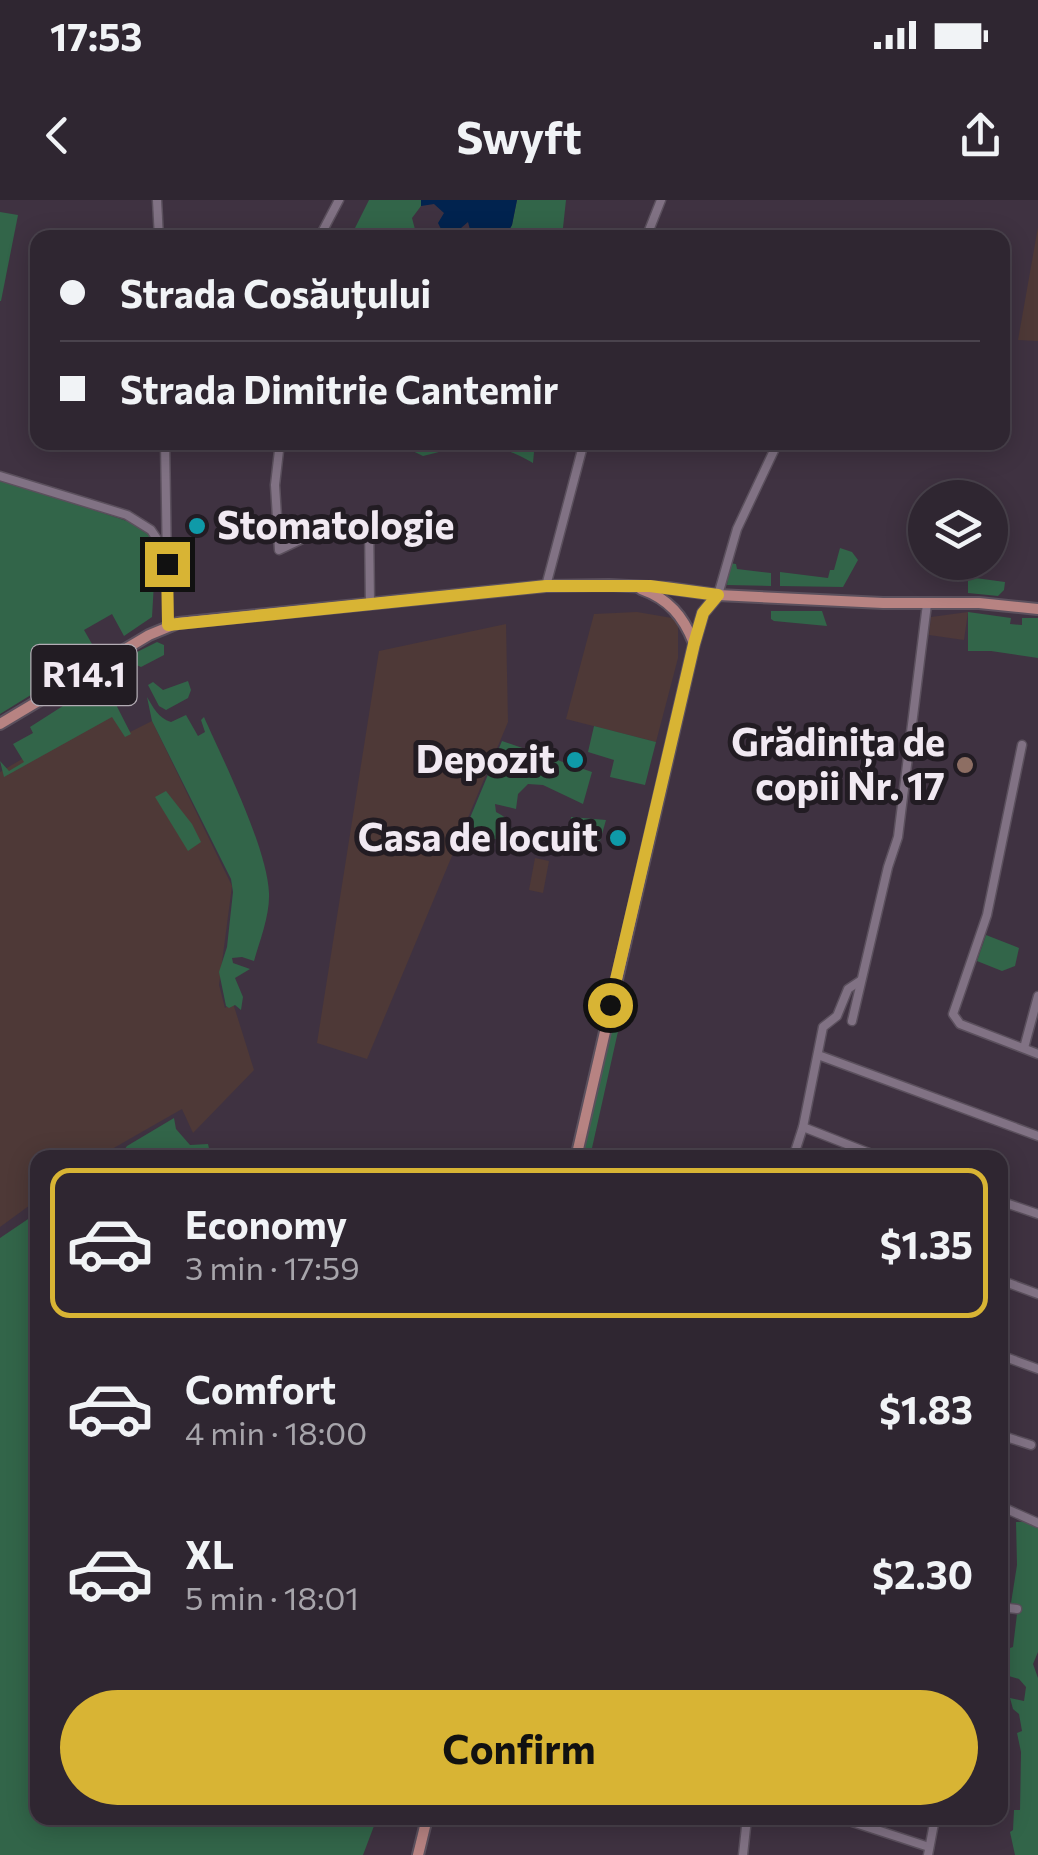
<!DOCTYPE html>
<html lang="en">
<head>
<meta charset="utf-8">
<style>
  :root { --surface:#2f2631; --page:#372e39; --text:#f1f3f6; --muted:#a7a5ab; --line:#4a434d; --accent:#d8b434 }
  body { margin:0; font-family:Commissioner,sans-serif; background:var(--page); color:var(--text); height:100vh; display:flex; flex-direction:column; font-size:38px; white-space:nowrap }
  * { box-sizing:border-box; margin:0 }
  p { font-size:32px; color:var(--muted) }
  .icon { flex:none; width:55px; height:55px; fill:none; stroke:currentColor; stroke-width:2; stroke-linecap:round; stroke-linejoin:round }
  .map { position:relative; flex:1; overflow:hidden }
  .sheet { position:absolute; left:30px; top:950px; width:978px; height:675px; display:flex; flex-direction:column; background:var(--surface); border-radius:20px; box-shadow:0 5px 25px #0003,0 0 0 2px var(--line) }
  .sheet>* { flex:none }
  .top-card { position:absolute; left:30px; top:30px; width:980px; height:220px; border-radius:20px; box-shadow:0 5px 25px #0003,0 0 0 2px var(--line); display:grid; align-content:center; height:220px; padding:0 30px; background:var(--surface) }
  .fabs { position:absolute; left:908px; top:280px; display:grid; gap:20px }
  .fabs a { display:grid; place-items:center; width:100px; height:100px; border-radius:50%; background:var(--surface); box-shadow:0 5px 25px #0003,0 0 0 2px var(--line); font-size:50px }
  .end { position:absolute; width:45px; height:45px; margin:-22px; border:12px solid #d8b434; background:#111; box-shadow:0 0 0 5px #111 }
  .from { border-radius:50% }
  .top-card b { display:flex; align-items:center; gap:35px; height:95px; font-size:38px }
  .top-card b+b { border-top:2px solid var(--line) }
  .top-card i { width:25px; height:25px; background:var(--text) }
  ul { padding:18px 0 0; list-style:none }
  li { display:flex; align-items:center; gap:30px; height:150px; margin:0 20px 15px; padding:0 10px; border:5px solid transparent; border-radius:20px }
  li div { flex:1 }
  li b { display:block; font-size:38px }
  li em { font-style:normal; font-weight:700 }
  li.selected { border-color:var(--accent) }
  li>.icon { width:90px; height:90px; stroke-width:1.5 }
  .button { display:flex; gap:20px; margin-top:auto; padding:20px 30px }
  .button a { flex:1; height:115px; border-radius:60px; background:var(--accent); color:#111; font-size:40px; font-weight:700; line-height:115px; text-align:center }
  .status { display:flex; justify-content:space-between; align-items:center; height:70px; padding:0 50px; background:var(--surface); direction:ltr }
  .status svg { height:28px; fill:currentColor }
  header { display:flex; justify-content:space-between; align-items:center; height:130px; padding:0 30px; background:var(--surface); font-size:45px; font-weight:700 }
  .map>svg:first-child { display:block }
  .commercial { fill:#4e393a }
  .industrial { fill:#4e3937 }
  .green { fill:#326549 }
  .water { fill:#01234f }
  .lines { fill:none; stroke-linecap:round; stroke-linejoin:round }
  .minor-casing { stroke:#5b505d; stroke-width:11 }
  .major-casing { stroke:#5b505d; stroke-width:14 }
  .minor { stroke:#817284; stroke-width:8 }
  .major { stroke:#b78382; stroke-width:10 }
  .route { stroke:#d8b434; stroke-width:12 }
  .culture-dot { fill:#0f9aa8; stroke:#221c23; stroke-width:4 }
  .education-dot { fill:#8d6e63; stroke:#221c23; stroke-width:4 }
  .labels { text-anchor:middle; stroke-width:10; stroke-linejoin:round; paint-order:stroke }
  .shield { fill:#221c23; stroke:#b3acb4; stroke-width:2.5 }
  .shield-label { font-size:35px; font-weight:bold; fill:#f1e9f2 }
  .poi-label { font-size:38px; font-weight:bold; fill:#f1e9f2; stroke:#221c23; text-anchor:end }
</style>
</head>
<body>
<div class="status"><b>17:53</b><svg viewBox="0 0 49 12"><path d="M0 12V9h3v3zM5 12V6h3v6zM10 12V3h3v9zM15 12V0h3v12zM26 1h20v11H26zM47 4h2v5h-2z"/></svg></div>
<header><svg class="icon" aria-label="back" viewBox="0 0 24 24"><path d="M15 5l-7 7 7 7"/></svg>Swyft<svg class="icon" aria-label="share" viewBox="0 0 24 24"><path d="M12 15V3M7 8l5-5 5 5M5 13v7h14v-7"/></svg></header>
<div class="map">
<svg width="1038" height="1655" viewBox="0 0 1038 1655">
  <rect width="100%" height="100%" fill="#3f3241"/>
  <path class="commercial" d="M 968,412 L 964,440 L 929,435 L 931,417 Z"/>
  <g class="industrial">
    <path d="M 1038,27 L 1038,141 L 1018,140 Z"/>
    <path d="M 637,412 L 678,419 L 678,458 L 656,542 L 566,519 L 594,414 Z"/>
    <path d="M 506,424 L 508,522 L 367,859 L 317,843 L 379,451 Z"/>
    <path d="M 114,505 L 130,532 L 152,521 L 232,686 L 219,785 L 225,808 L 233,803 L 254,870 L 193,933 L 182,909 L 98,957 L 38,958 L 37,1000 L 0,1027 L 0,572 Z"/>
    <path d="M 535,658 L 549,661 L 543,693 L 529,690 Z"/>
  </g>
  <g class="green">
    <path d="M 369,0 L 421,0 L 421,6 L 412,18 L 417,37 L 350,38 Z"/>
    <path d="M 517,0 L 566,0 L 562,37 L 505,38 L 512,25 Z"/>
    <path d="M 0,12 L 18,15 L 1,101 L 0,101 Z"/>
    <path d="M 396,243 L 512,243 L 534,252 L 533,263 C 491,238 468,245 423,256 Z"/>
    <path d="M 0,279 L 136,324 L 150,335 L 156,348 L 152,417 L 124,436 L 112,414 L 84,430 L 96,451 L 94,456 L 0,514 Z"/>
    <path d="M 840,348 L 852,352 L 858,360 L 843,387 L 780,386 L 780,372 L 828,378 L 830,370 L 834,370 Z"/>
    <path d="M 729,363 L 736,364 L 737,369 L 771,373 L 771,386 L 727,385 Z"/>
    <path d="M 968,377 L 1005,382 L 1004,390 L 998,396 L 968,393 Z"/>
    <path d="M 771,411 L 822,411 L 827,426 L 774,421 L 771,419 Z"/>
    <path d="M 968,412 L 1011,418 L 1010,424 L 1022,425 L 1022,418 L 1038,418 L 1038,458 L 991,451 L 968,451 Z"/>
    <path d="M 157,442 L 164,445 L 164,455 L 141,467 L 134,464 L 133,454 Z"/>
    <path d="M 97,478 L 105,483 L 131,534 L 125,537 L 112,517 L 4,577 L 0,561 L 9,571 L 24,562 L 13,544 L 33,533 L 30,527 L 91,488 Z"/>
    <path d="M 188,481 L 191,490 L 188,498 L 166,510 L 159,506 L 148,485 L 153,482 L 163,490 Z"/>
    <path d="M 147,497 C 153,507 158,518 171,522 L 186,515 L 198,536 L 205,532 L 201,520 L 204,517 C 223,560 267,647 269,693 C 270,715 260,740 254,761 L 242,757 L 232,758 L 233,763 L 250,769 L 235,778 L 243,797 L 241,810 L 235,805 L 229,808 L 226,806 L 219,772 L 227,747 L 233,692 L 231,679 L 152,521 Z"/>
    <path d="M 594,526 L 656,542 L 645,585 L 610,577 L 614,560 L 588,552 Z"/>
    <path d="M 502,541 L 592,572 L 583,604 L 543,585 L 528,584 L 518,594 L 516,609 L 495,604 L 496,612 C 508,618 516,626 509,640 L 462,637 Z"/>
    <path d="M 166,591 L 192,624 L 201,642 L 188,651 L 155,597 Z"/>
    <path d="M 571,617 L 606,620 L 600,641 L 570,633 Z"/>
    <path d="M 986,735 L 1019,748 L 1015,766 L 1002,771 L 977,761 Z"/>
    <path d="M 619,811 L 624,816 L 624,822 L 619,827 L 590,957 L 581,958 L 614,814 Z"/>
    <path d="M 174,918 L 176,929 L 190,945 L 208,944 L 211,957 L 119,957 L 127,946 Z"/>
    <path d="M 37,1013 L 38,1618 L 377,1618 L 363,1655 L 0,1655 L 0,1038 Z"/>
    <path d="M 1038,1321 L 1038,1452 L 1033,1464 L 1038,1478 L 1038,1655 L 1015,1655 L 1010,1632 L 1013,1630 L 1014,1610 L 1020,1610 L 1021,1552 L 1017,1533 L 1022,1531 L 1019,1514 L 1013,1509 L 1010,1498 L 1024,1501 L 1026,1487 L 1019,1479 L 1002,1474 L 1007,1449 L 1013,1447 L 1017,1414 L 1011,1403 L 1017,1365 L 1016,1322 Z"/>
  </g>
  <path class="water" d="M 421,0 L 517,0 L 512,25 L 505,37 L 472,37 L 468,22 L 454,34 L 455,37 L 440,38 L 442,31 L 438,23 L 444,13 L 434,4 L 421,6 Z"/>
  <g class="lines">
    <defs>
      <g id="minor">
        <path d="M 157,0 L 159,38"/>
        <path d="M 319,38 L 339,0"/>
        <path d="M 646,38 L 661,0"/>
        <path d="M 165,242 L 168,425"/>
        <path d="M 280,242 L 275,285 L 279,350 L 336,323 L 369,321 L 370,405"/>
        <path d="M 0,276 L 127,315 L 151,330 L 165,351"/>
        <path d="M 546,386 L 584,242"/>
        <path d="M 718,395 L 737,329 L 778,242"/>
        <path d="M 1022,545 L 987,715 L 953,814 L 960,824 L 1038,854"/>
        <path d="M 852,821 L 888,667 L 898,637 L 927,404"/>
        <path d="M 1024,848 L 1038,796"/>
        <path d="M 818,855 L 1038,936"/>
        <path d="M 803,927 L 882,958"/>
        <path d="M 793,958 L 803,927 L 823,827 L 837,816 L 848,789 L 860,781"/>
        <path d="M 1000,1001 L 1038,1014"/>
        <path d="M 1000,1080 L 1038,1094"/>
        <path d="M 1000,1155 L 1038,1169"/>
        <path d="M 1000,1235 L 1031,1245"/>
        <path d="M 1000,1306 L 1038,1323"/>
        <path d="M 1000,1407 L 1017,1409"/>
        <path d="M 840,1618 L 929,1647"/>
        <path d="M 743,1655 L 747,1618"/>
        <path d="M 928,1655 L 935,1618"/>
      </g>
      <g id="major">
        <path d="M 641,389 C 669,399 683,416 694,443"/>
        <path d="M 0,524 L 149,435 L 178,423 L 546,386 L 609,385 L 668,388 L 718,395 L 883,403 L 979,403 L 1038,409"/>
        <path d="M 576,958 L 694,444 L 703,413 L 718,395"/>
        <path d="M 418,1655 L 427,1618"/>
      </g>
    </defs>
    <use href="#minor" class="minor-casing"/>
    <use href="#major" class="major-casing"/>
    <use href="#minor" class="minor"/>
    <use href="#major" class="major"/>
  </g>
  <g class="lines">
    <path class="route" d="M 167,364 L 168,425 L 546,386 L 650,386 L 718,395 L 703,413 L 694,444 L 610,805"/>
  </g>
  <g class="culture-dot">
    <circle cx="197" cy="326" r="10"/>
    <circle cx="575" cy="560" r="10"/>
    <circle cx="618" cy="638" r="10"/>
  </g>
  <circle class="education-dot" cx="965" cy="565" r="10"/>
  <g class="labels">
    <rect class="shield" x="31.5" y="445" width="105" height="60" rx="8"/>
    <g class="shield-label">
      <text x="84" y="487">R14.1</text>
    </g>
    <g class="poi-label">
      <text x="217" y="339" text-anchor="start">Stomatologie</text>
      <text x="945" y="556">Grădinița de<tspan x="945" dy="44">copii Nr. 17</tspan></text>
      <text x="555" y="573">Depozit</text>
      <text x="598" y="651">Casa de locuit</text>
    </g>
  </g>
</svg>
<div class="fabs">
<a><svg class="icon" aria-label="layers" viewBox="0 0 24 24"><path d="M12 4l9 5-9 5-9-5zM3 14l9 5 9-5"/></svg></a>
</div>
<i class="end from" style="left:610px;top:805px"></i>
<i class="end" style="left:167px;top:364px"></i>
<div class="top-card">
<b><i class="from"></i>Strada Cosăuțului</b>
<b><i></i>Strada Dimitrie Cantemir</b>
</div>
<section class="sheet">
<ul>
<li class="selected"><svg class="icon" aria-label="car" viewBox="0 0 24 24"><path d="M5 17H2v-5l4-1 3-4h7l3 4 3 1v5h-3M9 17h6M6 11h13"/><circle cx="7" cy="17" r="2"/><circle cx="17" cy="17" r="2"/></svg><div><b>Economy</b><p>3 min · 17:59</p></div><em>$1.35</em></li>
<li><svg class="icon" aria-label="car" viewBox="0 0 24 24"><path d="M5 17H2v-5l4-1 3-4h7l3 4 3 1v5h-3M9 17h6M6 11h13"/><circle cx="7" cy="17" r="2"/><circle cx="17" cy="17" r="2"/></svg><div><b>Comfort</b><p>4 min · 18:00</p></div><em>$1.83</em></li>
<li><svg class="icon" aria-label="car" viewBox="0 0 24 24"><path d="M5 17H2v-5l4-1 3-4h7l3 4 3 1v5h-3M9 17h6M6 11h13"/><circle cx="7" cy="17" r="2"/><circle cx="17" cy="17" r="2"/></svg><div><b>XL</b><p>5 min · 18:01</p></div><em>$2.30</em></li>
</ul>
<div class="button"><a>Confirm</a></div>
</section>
</div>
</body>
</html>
